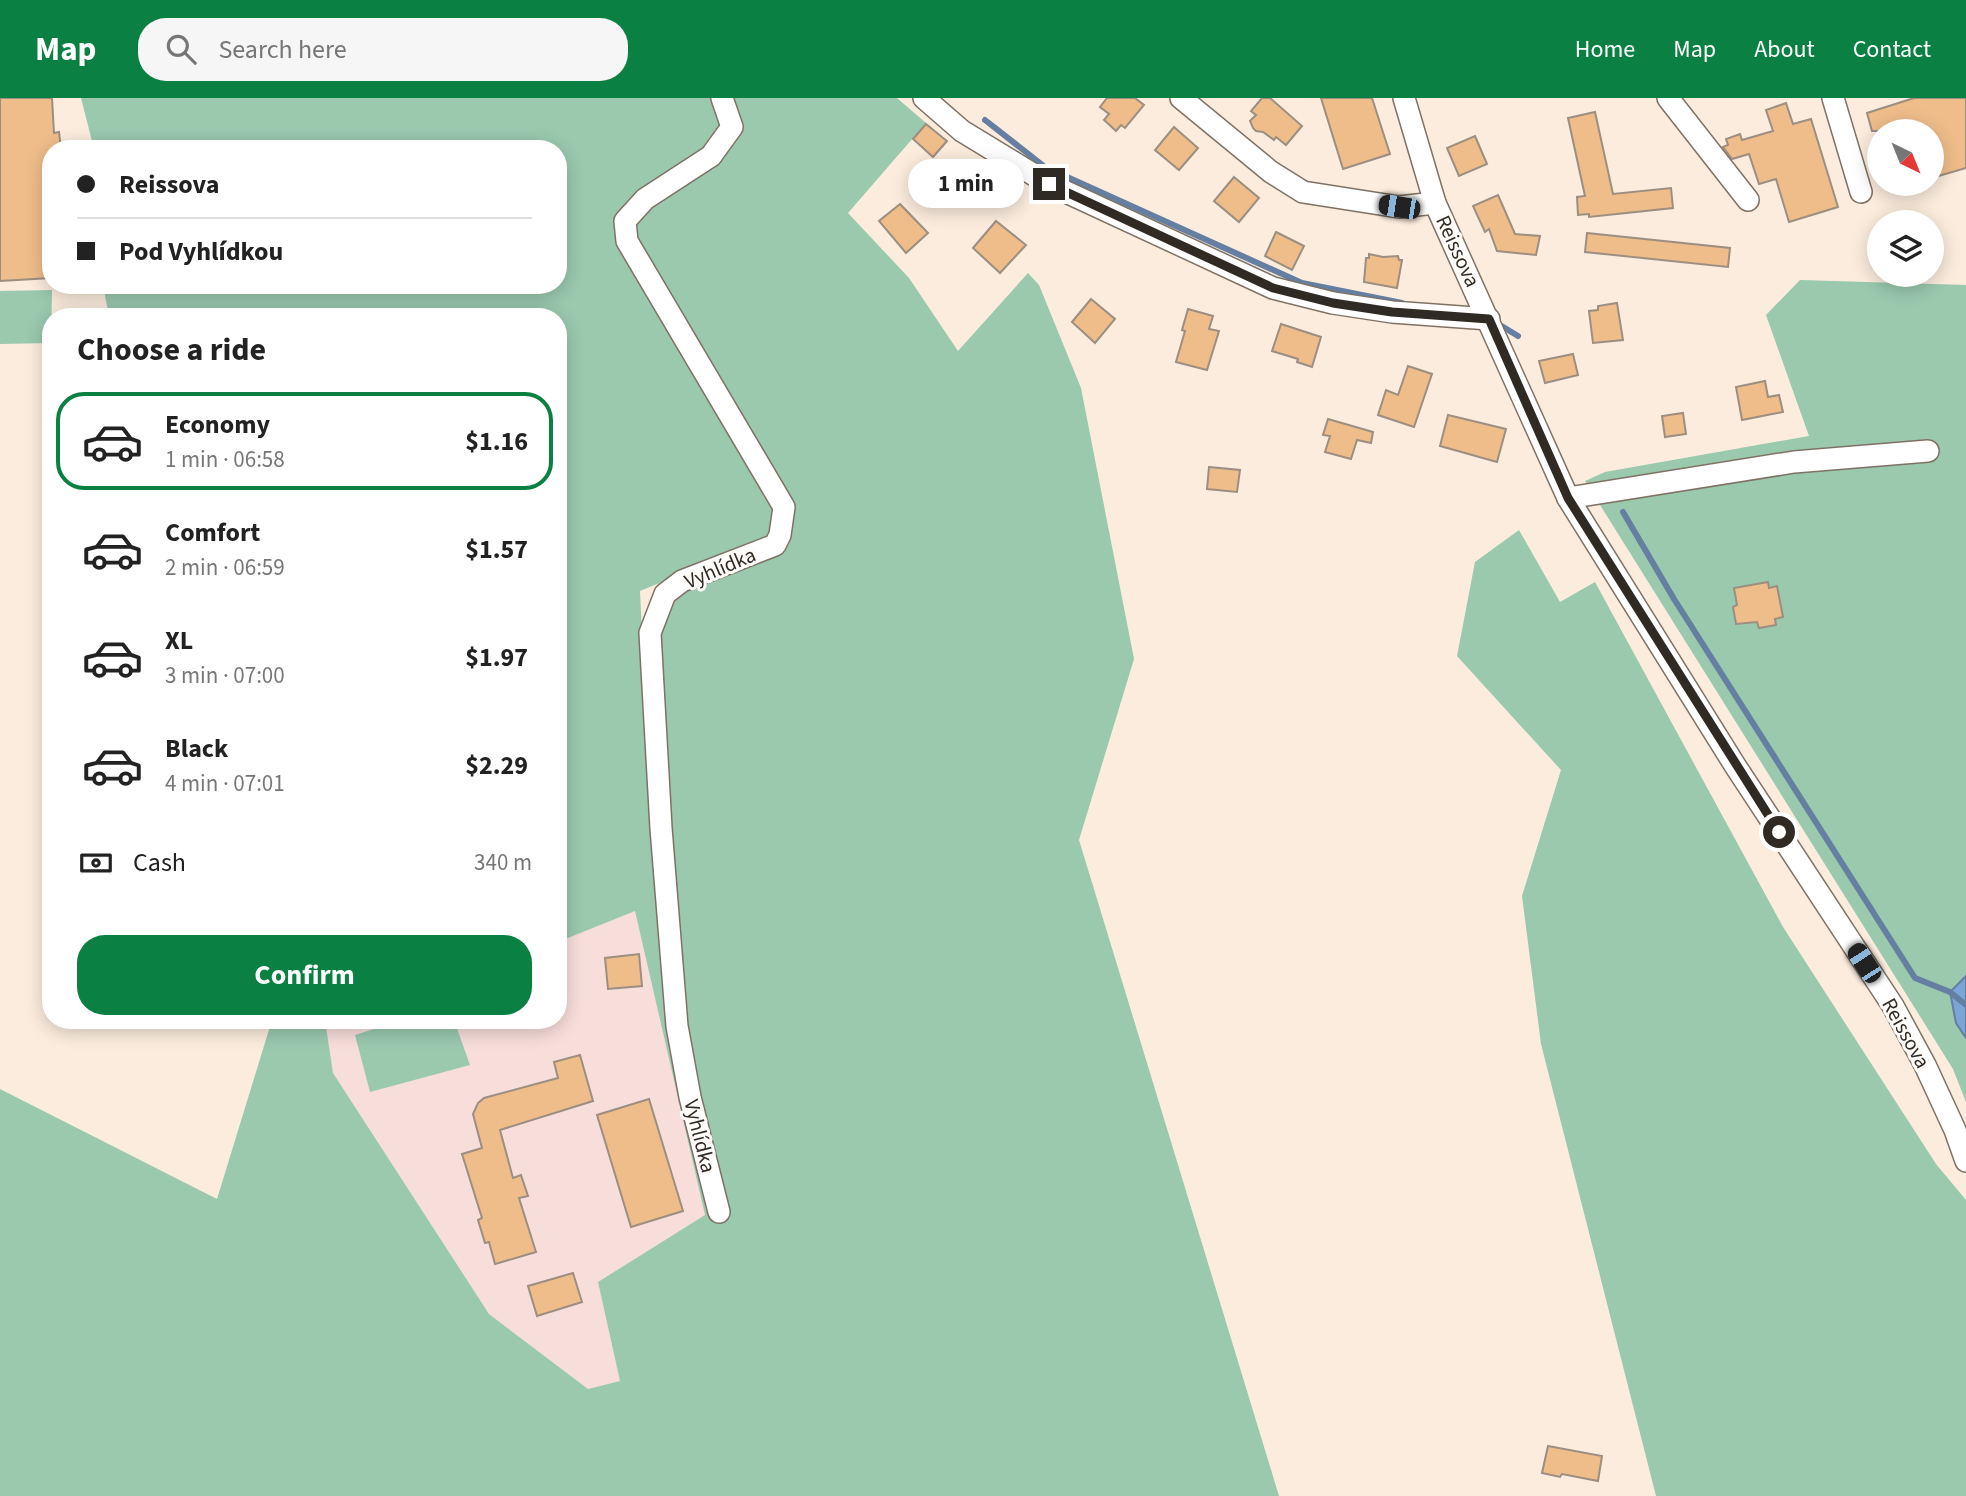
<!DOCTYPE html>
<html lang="en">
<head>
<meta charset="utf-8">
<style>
  :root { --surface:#fff; --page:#f6f6f6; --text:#222; --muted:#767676; --line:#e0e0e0; --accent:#0b8043 }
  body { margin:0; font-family:"Source Sans 3",sans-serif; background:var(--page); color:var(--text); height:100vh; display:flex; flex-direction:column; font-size:26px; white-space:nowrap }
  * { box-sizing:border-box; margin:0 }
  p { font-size:23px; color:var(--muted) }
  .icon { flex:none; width:38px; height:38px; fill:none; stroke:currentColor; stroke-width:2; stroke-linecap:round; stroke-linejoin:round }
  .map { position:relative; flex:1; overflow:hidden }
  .drawer { position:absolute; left:42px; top:210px; width:525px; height:721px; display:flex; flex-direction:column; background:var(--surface); border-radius:28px; box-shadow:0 4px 18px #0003 }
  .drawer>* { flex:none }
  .hud { position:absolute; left:42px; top:42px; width:525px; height:154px; border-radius:28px; box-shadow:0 4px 18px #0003; display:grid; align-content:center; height:154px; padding:0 35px; background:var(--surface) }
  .needle { width:46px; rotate:137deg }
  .fabs { position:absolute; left:1867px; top:21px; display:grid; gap:14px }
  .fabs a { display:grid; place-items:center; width:77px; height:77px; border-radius:50%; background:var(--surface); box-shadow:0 4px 18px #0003; font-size:35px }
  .end { position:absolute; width:32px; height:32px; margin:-16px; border:9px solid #302a25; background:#fff; box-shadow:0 0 0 4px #fff }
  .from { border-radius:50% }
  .bubble { position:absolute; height:49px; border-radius:24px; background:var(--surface); box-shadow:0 4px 18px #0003; font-size:23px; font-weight:700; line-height:49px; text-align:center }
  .car { position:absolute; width:21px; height:42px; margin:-21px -10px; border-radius:9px; box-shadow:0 0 5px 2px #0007; background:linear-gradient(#222 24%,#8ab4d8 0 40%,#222 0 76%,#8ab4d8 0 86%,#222 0) }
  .hud b { display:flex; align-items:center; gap:24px; height:66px; font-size:26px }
  .hud b+b { border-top:2px solid var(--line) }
  .hud i { width:18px; height:18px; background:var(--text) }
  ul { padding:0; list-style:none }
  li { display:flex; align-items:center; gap:21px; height:98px; margin:0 14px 10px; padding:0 21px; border:4px solid transparent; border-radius:28px }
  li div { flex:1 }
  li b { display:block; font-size:26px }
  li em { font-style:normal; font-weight:700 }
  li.on { border-color:var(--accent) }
  li>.icon { width:63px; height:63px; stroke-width:1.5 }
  h2 { padding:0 35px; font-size:32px; line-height:84px }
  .pay { display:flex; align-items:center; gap:18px; height:77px; padding:0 35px; font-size:26px }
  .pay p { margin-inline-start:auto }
  .action { display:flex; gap:14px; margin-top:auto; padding:14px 35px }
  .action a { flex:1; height:80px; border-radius:28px; background:var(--accent); color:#fff; font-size:28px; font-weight:700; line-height:80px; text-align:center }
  header { display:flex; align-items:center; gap:42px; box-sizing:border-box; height:98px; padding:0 35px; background:var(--accent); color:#fff }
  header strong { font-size:33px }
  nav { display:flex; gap:38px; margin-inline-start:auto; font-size:24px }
  .search { width:490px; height:63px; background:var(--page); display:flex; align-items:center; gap:18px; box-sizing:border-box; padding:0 24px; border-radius:28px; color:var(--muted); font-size:26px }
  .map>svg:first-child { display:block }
  .education { fill:#f8deda }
  .green { fill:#9ac9ae; fill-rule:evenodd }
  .water { fill:#7ba4d7; stroke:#647fa2; stroke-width:2 }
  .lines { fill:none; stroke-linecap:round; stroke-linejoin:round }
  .stream { stroke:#647fa2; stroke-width:6 }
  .building { fill:#efbd8a; stroke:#9c8e81; stroke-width:2 }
  .minor-casing { stroke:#7f7265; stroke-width:24 }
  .minor { stroke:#fff; stroke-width:21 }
  .route { stroke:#302a25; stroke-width:9 }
  .labels { text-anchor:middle; stroke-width:6; stroke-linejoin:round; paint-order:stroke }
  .street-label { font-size:21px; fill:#302a25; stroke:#fefbf8 }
</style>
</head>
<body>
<header>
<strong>Map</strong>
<div class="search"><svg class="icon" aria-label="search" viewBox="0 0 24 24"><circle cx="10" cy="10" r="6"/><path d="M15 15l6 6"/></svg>Search here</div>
<nav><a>Home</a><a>Map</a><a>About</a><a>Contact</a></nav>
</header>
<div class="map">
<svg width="1966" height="1398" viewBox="0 0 1966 1398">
  <rect width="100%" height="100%" fill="#fbecdd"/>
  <path class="education" d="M 635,812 L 705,1117 L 598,1184 L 620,1283 L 588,1291 L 489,1216 L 333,975 L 325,922 L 558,922 L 558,844 Z"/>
  <g class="green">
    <path d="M 81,0 L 897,0 L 926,25 L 848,115 L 909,180 L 958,253 L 1028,175 L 1039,187 L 1081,290 L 1134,561 L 1079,742 L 1279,1398 L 0,1398 L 0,991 L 217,1101 L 272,922 L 325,922 L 333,975 L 489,1216 L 588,1291 L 620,1283 L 598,1184 L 705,1117 L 635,813 L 558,844 L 558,219 L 109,219 L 103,187 L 558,187 L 558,51 L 94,51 ZM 739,452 L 659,513 L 650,710 L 640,493 Z"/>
    <path d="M 1800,182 L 1966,187 L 1966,1004 L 1953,971 L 1585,383 L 1605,374 L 1809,338 L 1766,217 Z"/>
    <path d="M 52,192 L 51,245 L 0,246 L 0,193 Z"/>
    <path d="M 1519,432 L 1560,504 L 1595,484 L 1783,829 L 1936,1066 L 1966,1102 L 1966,1398 L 1656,1398 L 1541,946 L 1522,798 L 1561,672 L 1457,558 L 1475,464 Z"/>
    <path d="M 402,922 L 454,922 L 470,967 L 370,994 L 355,937 Z"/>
  </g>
  <path class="water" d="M 1966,878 L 1966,940 L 1956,925 L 1950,894 Z"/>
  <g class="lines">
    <g class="stream">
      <path d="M 985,22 L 1045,69 L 1302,185 L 1402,205"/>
      <path d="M 1495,224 L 1518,238"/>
      <path d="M 1623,414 L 1674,501 L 1915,880 L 1950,894 L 1966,907"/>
    </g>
  </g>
  <g class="building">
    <path d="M 0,0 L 52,0 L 54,35 L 59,34 L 61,51 L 51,51 L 51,180 L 0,183 Z"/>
    <path d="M 1107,0 L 1135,0 L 1144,7 L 1125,30 L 1121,27 L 1116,33 L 1104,22 L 1109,16 L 1100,9 Z"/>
    <path d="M 1262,0 L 1270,0 L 1302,28 L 1286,47 L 1276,39 L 1274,42 L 1263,34 L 1256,33 L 1253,30 L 1250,23 L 1256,17 L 1251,13 Z"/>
    <path d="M 1321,0 L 1372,0 L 1390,56 L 1343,71 Z"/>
    <path d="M 1914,0 L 1966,0 L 1966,70 L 1932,80 L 1932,33 L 1872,33 L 1867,15 Z"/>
    <path d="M 1786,5 L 1793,26 L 1811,21 L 1838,109 L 1789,124 L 1776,81 L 1759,86 L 1749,56 L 1732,61 L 1723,49 L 1728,47 L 1726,41 L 1740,36 L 1742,42 L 1773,33 L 1766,12 Z"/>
    <path d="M 1595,14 L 1613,96 L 1671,90 L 1673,110 L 1589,119 L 1589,116 L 1578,117 L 1577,99 L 1585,98 L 1568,20 Z"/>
    <path d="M 926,26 L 947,43 L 933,59 L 913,41 Z"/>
    <path d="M 1174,29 L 1198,50 L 1179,72 L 1155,52 Z"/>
    <path d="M 1475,38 L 1487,66 L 1459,78 L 1447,50 Z"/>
    <path d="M 1234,79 L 1259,100 L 1239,124 L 1214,103 Z"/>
    <path d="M 1498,97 L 1515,136 L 1540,138 L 1536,157 L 1497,153 L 1489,131 L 1485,134 L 1473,108 Z"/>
    <path d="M 900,106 L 928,135 L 906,155 L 879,123 Z"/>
    <path d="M 996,123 L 1026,147 L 1000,175 L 973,150 Z"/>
    <path d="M 1276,134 L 1304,148 L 1292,172 L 1265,158 Z"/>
    <path d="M 1587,135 L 1730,150 L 1728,169 L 1585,154 Z"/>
    <path d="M 1369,156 L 1383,159 L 1398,158 L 1399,162 L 1402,162 L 1397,190 L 1364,184 L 1366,160 L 1369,160 Z"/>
    <path d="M 1091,201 L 1115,221 L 1095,245 L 1072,224 Z"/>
    <path d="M 1617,205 L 1623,242 L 1593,245 L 1589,213 L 1598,212 L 1598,208 Z"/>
    <path d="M 1188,211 L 1213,218 L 1209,231 L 1219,233 L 1207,272 L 1176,264 L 1185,233 L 1182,232 Z"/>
    <path d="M 1281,226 L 1321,239 L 1312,269 L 1297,264 L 1298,261 L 1272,253 Z"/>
    <path d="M 1573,256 L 1578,277 L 1545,285 L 1539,263 Z"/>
    <path d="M 1408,268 L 1432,276 L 1414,329 L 1378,317 L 1386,292 L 1398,297 Z"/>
    <path d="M 1765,283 L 1768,299 L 1779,297 L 1783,314 L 1742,322 L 1736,289 Z"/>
    <path d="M 1683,315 L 1686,336 L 1665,339 L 1662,318 Z"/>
    <path d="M 1448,317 L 1506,331 L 1497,364 L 1440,348 Z"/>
    <path d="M 1328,321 L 1373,334 L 1371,345 L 1357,342 L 1351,361 L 1325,354 L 1330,338 L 1323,337 Z"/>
    <path d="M 1209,369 L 1240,372 L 1237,394 L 1207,391 Z"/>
    <path d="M 1768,484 L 1769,490 L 1777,488 L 1783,519 L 1775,521 L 1776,527 L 1759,530 L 1757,524 L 1736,526 L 1733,509 L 1737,507 L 1734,490 Z"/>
    <path d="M 639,856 L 642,888 L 608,891 L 605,860 Z"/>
    <path d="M 580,957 L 593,1003 L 500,1032 L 513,1080 L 521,1077 L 528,1098 L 519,1100 L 536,1154 L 495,1166 L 489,1144 L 485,1145 L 478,1122 L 482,1120 L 462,1056 L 482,1050 L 473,1016 L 478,1005 L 484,1000 L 558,980 L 554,964 Z"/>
    <path d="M 649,1001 L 683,1113 L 631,1129 L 597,1017 Z"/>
    <path d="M 573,1175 L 582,1204 L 537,1218 L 528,1188 Z"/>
    <path d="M 1548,1348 L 1602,1358 L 1598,1383 L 1562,1376 L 1560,1379 L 1542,1375 Z"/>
  </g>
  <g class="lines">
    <defs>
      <g id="minor">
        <path d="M 924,0 L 962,33 L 1049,86 L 1273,190 L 1333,205 L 1392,214 L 1489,221"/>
        <path d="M 1181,0 L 1271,74 L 1303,94 L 1399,109 L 1435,105"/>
        <path d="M 1404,0 L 1435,105 L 1568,400 L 1736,669 L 1893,908 L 1925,967 L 1955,1032 L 1966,1063"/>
        <path d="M 1668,0 L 1748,102"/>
        <path d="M 1833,0 L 1861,94"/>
        <path d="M 1568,400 L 1794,364 L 1928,353"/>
        <path d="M 719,1114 L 690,999 L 677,928 L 661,730 L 650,535 L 665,496 L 682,483 L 775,447 L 780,437 L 784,409 L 627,143 L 625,123 L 645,101 L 711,58 L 732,29 L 722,0"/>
      </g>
    </defs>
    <use href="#minor" class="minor-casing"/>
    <use href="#minor" class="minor"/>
  </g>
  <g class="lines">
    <path class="route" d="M 1049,86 L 1273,190 L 1333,205 L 1392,214 L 1489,221 L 1568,400 L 1779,734"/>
  </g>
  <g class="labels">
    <g class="street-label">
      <text transform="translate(1458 153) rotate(65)" y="7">Reissova</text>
      <text transform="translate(720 470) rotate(-23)" y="7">Vyhlídka</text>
      <text transform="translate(1906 935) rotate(61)" y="7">Reissova</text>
      <text transform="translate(700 1038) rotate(76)" y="7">Vyhlídka</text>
    </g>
  </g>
</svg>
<div class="fabs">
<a><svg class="needle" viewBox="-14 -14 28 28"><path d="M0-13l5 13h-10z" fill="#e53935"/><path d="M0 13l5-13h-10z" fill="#767676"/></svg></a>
<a><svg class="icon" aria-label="layers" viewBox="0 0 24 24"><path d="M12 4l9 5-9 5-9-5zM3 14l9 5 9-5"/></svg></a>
</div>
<i class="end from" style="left:1779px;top:734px"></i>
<i class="end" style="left:1049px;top:86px"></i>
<div class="bubble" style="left:908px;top:61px;width:116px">1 min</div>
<i class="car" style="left:1399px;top:109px;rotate:279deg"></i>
<i class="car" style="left:1864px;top:865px;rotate:327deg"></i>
<div class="hud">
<b><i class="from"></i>Reissova</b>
<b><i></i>Pod Vyhlídkou</b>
</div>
<section class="drawer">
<h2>Choose a ride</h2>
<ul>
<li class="on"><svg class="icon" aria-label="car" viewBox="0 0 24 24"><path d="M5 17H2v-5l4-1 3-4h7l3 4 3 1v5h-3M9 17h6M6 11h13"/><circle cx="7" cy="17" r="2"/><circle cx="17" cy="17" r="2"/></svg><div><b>Economy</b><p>1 min · 06:58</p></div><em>$1.16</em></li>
<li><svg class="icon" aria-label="car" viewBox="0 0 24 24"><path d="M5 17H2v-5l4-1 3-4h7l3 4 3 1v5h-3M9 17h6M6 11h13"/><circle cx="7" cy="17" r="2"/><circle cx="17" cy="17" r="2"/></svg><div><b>Comfort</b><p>2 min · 06:59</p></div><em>$1.57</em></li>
<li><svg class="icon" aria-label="car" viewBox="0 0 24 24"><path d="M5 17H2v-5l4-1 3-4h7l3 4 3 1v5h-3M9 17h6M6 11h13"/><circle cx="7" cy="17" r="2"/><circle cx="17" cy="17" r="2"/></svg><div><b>XL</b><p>3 min · 07:00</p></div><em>$1.97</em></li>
<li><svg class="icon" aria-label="car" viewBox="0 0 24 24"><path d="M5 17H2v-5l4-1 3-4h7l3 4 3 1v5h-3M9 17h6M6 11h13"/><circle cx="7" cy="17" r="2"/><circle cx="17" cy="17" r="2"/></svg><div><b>Black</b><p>4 min · 07:01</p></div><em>$2.29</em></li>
</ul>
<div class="pay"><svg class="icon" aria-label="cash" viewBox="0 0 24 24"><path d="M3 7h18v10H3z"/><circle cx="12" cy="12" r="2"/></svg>Cash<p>340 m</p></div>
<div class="action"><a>Confirm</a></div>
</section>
</div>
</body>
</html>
